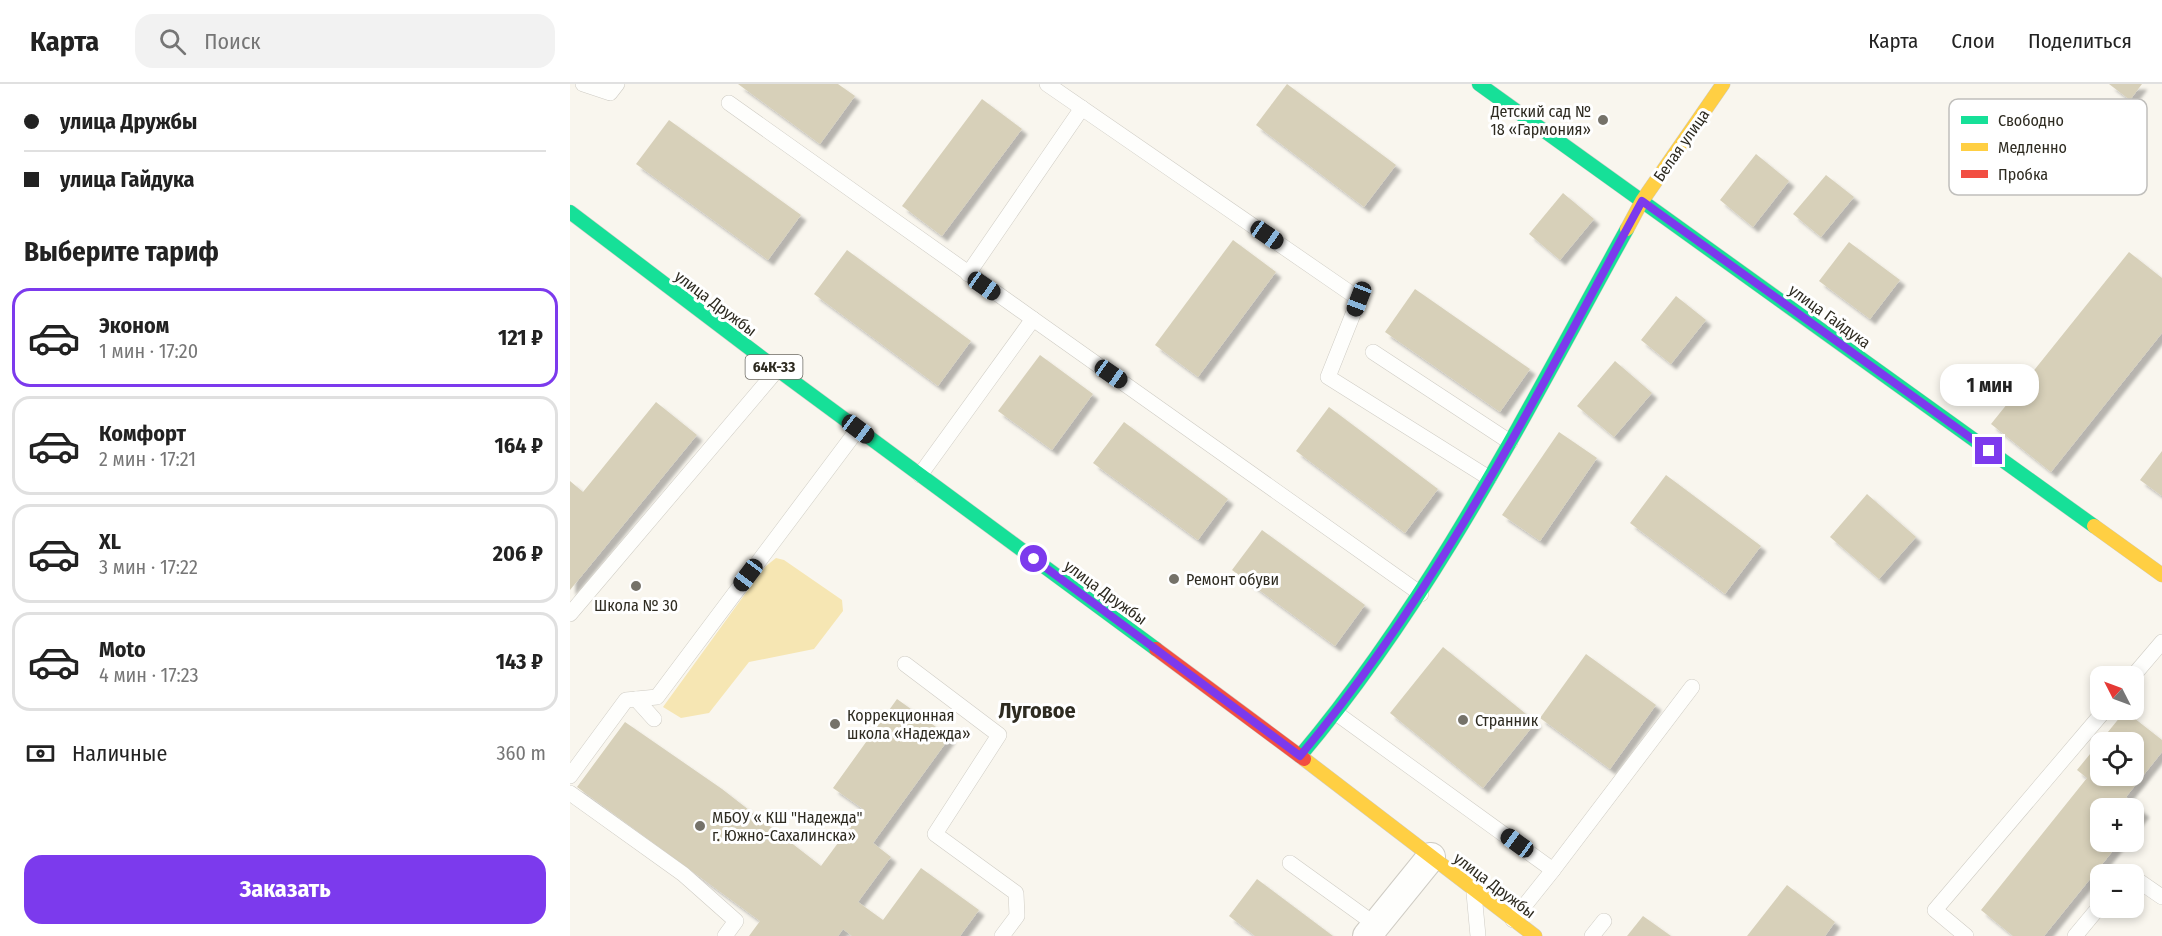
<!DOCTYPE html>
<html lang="ru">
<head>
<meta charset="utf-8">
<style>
  :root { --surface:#fff; --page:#f2f2f2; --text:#222; --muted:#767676; --line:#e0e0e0; --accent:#7c3aed }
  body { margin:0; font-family:"Fira Sans Condensed",sans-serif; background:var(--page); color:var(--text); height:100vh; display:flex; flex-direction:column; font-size:22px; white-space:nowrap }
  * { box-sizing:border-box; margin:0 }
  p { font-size:20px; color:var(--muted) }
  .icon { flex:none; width:33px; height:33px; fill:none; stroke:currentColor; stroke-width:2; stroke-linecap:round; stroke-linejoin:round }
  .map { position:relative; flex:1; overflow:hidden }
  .sheet { display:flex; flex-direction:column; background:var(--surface); width:570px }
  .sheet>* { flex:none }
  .banner { display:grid; align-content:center; height:132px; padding:0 24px; background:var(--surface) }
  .needle { width:39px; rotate:312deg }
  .controls { position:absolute; left:1520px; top:582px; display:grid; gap:12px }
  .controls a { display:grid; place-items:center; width:54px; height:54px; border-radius:12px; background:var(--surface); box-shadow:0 3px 9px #0003; font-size:30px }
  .end { position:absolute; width:27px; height:27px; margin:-14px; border:8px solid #7c3aed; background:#fff; box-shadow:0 0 0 3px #fff }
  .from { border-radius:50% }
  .bubble { position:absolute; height:42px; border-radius:18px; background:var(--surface); box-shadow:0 3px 9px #0003; font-size:20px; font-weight:700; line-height:42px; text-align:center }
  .car { position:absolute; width:18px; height:36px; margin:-18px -9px; border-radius:8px; box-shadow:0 0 4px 2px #0007; background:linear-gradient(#222 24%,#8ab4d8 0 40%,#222 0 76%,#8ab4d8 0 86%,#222 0) }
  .banner b { display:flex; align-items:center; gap:21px; height:57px; font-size:22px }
  .banner b+b { border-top:2px solid var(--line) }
  .banner i { width:15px; height:15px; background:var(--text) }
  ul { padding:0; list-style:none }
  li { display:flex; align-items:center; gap:18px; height:99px; margin:0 12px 9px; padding:0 12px; border:3px solid var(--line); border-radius:18px }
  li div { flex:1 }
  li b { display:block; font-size:22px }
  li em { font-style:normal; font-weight:700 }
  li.on { border-color:var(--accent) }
  li>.icon { width:54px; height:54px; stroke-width:1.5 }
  h2 { padding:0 24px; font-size:27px; line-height:72px }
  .pay { display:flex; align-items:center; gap:15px; height:66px; padding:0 24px; font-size:22px }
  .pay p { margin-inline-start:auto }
  .action { display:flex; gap:12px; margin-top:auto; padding:12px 24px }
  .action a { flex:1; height:69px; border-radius:18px; background:var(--accent); color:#fff; font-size:24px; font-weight:700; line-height:69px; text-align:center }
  header { display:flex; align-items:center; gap:36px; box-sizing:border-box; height:84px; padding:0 30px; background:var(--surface); border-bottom:2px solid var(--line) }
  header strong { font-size:28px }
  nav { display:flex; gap:33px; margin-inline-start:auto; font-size:21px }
  .search { width:420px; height:54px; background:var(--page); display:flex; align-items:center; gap:15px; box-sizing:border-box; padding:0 21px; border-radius:18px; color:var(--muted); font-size:22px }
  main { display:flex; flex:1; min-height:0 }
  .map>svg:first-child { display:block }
  .green { fill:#f6e6b3 }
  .building { fill:#d7d0b9; fill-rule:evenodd; filter:url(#shadow) }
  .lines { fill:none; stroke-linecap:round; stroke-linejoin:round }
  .lane-casing { stroke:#cfccc4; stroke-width:16 }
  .street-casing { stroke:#cfccc4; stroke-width:30 }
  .fast-casing { stroke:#cfccc4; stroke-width:15 }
  .slow-casing { stroke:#cfccc4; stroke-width:15 }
  .jam-casing { stroke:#cfccc4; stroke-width:15 }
  .lane { stroke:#fefefc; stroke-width:15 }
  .street { stroke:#fefefc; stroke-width:28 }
  .fast { stroke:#16e098; stroke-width:14 }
  .slow { stroke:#ffcf43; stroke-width:14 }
  .jam { stroke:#f24e42; stroke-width:14 }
  .route { stroke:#7c3aed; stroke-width:8 }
  .poi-dot { fill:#757269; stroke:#fff; stroke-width:2 }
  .labels { text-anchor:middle; stroke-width:6; stroke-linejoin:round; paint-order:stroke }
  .shield { fill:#fff; stroke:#6d6b64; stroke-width:1.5 }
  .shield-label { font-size:15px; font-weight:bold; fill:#2e2b21 }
  .poi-label { font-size:16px; fill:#2e2b21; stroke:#fff; text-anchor:start }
  .street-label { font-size:16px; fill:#2e2b21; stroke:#fff }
  .district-label { font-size:22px; font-weight:bold; fill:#2e2b21; stroke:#fff }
  .key { fill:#fff; stroke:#c0bfbc; stroke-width:1.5 }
  .key-label { font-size:16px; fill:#2e2b21 }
</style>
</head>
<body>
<header>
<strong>Карта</strong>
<div class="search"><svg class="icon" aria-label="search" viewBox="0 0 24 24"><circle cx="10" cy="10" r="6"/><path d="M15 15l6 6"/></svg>Поиск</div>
<nav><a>Карта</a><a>Слои</a><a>Поделиться</a></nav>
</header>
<main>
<section class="sheet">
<div class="banner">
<b><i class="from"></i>улица Дружбы</b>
<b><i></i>улица Гайдука</b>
</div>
<h2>Выберите тариф</h2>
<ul>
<li class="on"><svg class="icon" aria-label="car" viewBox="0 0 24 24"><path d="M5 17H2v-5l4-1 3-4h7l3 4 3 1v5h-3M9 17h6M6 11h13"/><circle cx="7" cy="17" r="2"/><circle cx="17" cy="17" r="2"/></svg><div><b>Эконом</b><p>1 мин · 17:20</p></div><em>121 ₽</em></li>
<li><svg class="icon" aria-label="car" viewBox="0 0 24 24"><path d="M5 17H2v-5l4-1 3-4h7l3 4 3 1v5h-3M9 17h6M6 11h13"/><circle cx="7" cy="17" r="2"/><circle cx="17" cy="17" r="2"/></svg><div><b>Комфорт</b><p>2 мин · 17:21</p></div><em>164 ₽</em></li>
<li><svg class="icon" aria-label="car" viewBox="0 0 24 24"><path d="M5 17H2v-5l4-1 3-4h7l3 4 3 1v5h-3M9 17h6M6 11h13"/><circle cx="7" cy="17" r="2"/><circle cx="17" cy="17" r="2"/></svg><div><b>XL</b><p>3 мин · 17:22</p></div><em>206 ₽</em></li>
<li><svg class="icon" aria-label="car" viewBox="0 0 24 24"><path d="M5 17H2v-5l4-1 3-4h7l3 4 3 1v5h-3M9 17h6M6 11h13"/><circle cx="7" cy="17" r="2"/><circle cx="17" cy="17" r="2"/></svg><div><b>Moto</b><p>4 мин · 17:23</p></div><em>143 ₽</em></li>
</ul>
<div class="pay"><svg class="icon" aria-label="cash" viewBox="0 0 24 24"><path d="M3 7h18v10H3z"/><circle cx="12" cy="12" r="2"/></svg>Наличные<p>360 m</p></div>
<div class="action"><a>Заказать</a></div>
</section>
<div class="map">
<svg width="1592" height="852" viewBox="0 0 1592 852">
  <defs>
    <filter id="shadow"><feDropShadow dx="5.5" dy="5.5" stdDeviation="1.5" flood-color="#0004"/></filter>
  </defs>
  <rect width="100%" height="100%" fill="#f9f6ee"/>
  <path class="green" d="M 206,474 L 214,476 L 272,516 L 273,527 L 244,565 L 179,578 L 139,629 L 111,634 L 93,623 L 183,499 L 196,482 Z"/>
  <g class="building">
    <path d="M 168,0 L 268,0 L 285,12 L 250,60 Z"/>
    <path d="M 717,0 L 826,81 L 794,123 L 686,41 Z"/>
    <path d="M 1539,0 L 1572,0 L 1560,16 Z"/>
    <path d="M 412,15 L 452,45 L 372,152 L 332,122 Z"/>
    <path d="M 99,36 L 231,131 L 198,176 L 66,80 Z"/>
    <path d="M 1186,70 L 1219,97 L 1183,143 L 1150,116 Z"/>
    <path d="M 1256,91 L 1284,113 L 1251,153 L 1223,130 Z"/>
    <path d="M 993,109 L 1024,135 L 990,176 L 959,150 Z"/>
    <path d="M 663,156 L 706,188 L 628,293 L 585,261 Z"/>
    <path d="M 1279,158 L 1330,196 L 1300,235 L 1249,197 Z"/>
    <path d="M 277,166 L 401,257 L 368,302 L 244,210 Z"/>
    <path d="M 1559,168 L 1592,194 L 1592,249 L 1481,388 L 1421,340 Z"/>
    <path d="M 845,205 L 960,285 L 930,328 L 815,248 Z"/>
    <path d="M 1106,212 L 1136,236 L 1101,280 L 1071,256 Z"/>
    <path d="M 470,271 L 523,310 L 482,366 L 428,327 Z"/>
    <path d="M 1045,277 L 1082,309 L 1044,353 L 1007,322 Z"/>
    <path d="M 86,318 L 127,351 L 0,506 L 0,397 L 13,408 Z"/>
    <path d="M 759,323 L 868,405 L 835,449 L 726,367 Z"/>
    <path d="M 554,338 L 658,415 L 628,456 L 523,379 Z"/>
    <path d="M 989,348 L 1027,374 L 970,457 L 932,431 Z"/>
    <path d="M 1592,367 L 1592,412 L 1570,396 Z"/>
    <path d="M 1096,391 L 1191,462 L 1155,510 L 1060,439 Z"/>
    <path d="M 1297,410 L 1346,453 L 1309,495 L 1260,453 Z"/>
    <path d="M 692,446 L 795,521 L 765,562 L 662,486 Z"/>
    <path d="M 873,563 L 966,638 L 913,704 L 820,629 Z"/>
    <path d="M 1016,570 L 1086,621 L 1040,685 L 970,634 Z"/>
    <path d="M 327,615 L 380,653 L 303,759 L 321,773 L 288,818 L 313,836 L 351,784 L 409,826 L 390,852 L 282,852 L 273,845 L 268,852 L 179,852 L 190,837 L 7,703 L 55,638 L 152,705 L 251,782 L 293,725 L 263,704 Z"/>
    <path d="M 1555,627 L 1592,656 L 1592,668 L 1556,713 L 1574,728 L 1563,742 L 1563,724 L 1530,724 L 1530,758 L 1550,758 L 1474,852 L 1443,852 L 1411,826 L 1517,694 L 1507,686 ZM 1530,658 L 1563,658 L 1563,692 L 1530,692 Z"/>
    <path d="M 687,795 L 763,852 L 685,852 L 659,832 Z"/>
    <path d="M 1217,801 L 1265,838 L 1255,852 L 1177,852 Z"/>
    <path d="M 1073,832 L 1101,852 L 1057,852 Z"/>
  </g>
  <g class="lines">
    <defs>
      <g id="lane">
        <path d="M 13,0 L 40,9 L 47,0"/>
        <path d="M 477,0 L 789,215 L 758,293 L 919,394"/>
        <path d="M 159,19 L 463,235"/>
        <path d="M 398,190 L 512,24"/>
        <path d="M 803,268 L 940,358"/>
        <path d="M 350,391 L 463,235 L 851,510"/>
        <path d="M 0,530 L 207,286"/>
        <path d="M 335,580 L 429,651 L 365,750 L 446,809 L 447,832 L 432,852"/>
        <path d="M 1563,592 L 1592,558"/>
        <path d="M 66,615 L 84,635"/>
        <path d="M 766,629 L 983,786 L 943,836"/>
        <path d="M 0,692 L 56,616 L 87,613 L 288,345"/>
        <path d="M 0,709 L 113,790 L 166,837 L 155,852"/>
        <path d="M 720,779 L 806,841"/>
        <path d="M 983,786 L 1122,603"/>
        <path d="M 1563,793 L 1592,813"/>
        <path d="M 904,809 L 908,852"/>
        <path d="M 1022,852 L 1034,837"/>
        <path d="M 1396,852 L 1365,826 L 1535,626"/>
        <path d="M 1505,852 L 1530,822"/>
      </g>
      <path id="street" d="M 797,852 L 861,773"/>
      <g id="fast">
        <path d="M 909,0 L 1524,442"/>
        <path d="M 0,128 L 212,289 L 586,565"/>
        <path d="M 730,672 C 864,513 957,326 1057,145"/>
      </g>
      <g id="slow">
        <path d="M 1057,145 L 1072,117 L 1153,0"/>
        <path d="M 1524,442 L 1592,491"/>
        <path d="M 734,675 L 965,852"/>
      </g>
      <path id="jam" d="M 586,565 L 734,675"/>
    </defs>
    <use href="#lane" class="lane-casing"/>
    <use href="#street" class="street-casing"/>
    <use href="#fast" class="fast-casing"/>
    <use href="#slow" class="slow-casing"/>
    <use href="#jam" class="jam-casing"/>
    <use href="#lane" class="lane"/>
    <use href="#street" class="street"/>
    <use href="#fast" class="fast"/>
    <use href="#slow" class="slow"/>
    <use href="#jam" class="jam"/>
  </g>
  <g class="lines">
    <path class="route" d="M 464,475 L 730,672 C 870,505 968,308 1072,117 L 1419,367"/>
  </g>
  <g class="poi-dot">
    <circle cx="1033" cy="36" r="6"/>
    <circle cx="604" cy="495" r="6"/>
    <circle cx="66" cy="502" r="6"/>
    <circle cx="893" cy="636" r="6"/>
    <circle cx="265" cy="640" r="6"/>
    <circle cx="130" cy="742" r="6"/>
  </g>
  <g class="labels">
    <rect class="shield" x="175.5" y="271" width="57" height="24" rx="4.5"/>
    <g class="shield-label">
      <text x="204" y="288">64К-33</text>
    </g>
    <g class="poi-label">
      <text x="1021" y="33" text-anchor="end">Детский сад №<tspan x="1021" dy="18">18 «Гармония»</tspan></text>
      <text x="616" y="501">Ремонт обуви</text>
      <text x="66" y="527" text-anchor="middle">Школа № 30</text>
      <text x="277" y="637">Коррекционная<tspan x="277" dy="18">школа «Надежда»</tspan></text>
      <text x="905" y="642">Странник</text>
      <text x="142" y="739">МБОУ « КШ "Надежда"<tspan x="142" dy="18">г. Южно-Сахалинска»</tspan></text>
    </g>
    <g class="street-label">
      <text transform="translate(1111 61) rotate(-55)" y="6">Белая улица</text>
      <text transform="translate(146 219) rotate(37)" y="6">улица Дружбы</text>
      <text transform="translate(1260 232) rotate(36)" y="6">улица Гайдука</text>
      <text transform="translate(536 508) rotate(36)" y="6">улица Дружбы</text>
      <text transform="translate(925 801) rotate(37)" y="6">улица Дружбы</text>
    </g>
    <g class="district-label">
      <text x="467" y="634">Луговое</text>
    </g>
  </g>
  <rect x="1379" y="15" width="198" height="96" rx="9" class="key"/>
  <rect x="1391" y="32" width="27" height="8" fill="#16e098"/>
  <rect x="1391" y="59" width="27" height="8" fill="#ffcf43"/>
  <rect x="1391" y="86" width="27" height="8" fill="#f24e42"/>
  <g class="key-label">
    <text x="1428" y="42">Свободно</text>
    <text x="1428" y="69">Медленно</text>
    <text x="1428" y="96">Пробка</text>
  </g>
</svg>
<div class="controls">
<a><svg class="needle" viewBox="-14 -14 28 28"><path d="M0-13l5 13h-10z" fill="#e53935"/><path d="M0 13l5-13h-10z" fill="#767676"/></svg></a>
<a><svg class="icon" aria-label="locate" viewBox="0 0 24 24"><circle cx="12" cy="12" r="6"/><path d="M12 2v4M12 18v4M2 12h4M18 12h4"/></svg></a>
<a>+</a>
<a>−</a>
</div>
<i class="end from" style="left:464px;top:475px"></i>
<i class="end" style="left:1419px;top:367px"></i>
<div class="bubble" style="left:1370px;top:280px;width:99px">1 мин</div>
<i class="car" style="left:697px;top:151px;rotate:125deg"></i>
<i class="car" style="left:414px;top:202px;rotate:125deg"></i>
<i class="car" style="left:789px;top:215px;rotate:201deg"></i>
<i class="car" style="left:541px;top:290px;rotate:125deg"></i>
<i class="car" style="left:288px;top:345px;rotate:127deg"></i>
<i class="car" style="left:178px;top:491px;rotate:217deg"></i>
<i class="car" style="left:947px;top:759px;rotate:306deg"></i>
</div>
</main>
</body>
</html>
